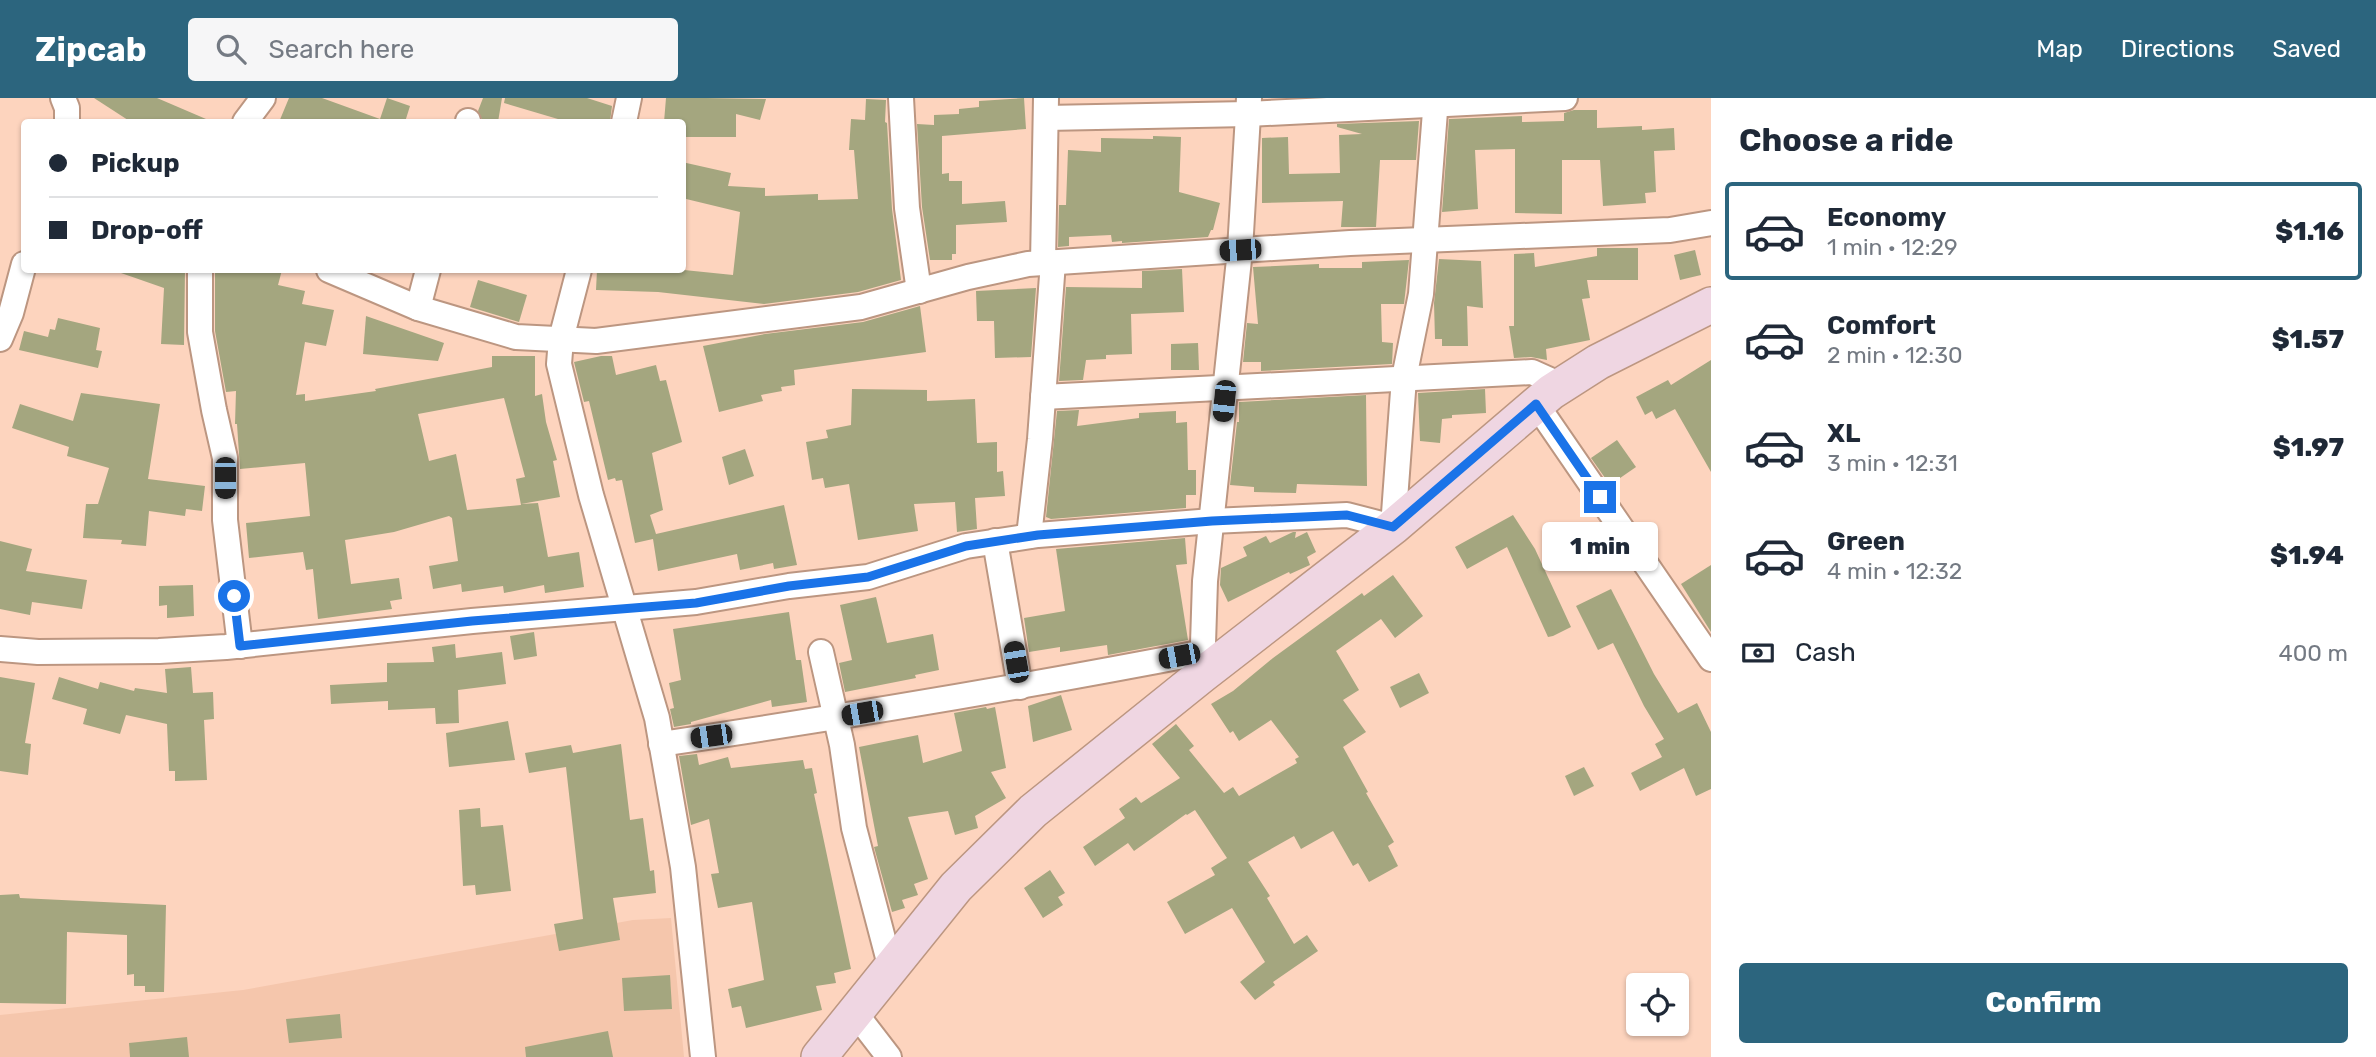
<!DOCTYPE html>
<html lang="en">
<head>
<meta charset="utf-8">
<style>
  :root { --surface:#fff; --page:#f6f6f7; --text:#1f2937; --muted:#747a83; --line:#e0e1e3; --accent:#2c657e }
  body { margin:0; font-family:Rubik,sans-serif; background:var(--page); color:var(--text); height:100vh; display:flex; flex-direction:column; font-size:26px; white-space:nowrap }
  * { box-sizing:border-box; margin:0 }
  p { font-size:23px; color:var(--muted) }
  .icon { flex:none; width:38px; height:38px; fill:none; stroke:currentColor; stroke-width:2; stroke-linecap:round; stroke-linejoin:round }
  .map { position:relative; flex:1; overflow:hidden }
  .panel { display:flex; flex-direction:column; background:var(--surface); width:665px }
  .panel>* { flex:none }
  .banner { position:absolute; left:21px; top:21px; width:665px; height:154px; border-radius:7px; box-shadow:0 2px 5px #0004; display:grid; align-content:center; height:154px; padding:0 28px; background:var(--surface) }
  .fabs { position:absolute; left:1626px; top:875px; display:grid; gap:14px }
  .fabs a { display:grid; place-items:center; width:63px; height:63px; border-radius:7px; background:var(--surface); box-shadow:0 2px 5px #0004; font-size:35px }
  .end { position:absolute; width:32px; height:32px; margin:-16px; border:9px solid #1a73e8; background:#fff; box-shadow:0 0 0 4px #fff }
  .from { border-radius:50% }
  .bubble { position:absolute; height:49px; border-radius:7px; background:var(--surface); box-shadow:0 2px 5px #0004; font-size:23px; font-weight:800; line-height:49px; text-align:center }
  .car { position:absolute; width:21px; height:42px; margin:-21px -10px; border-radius:9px; box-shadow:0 0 5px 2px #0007; background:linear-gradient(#222 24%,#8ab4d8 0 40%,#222 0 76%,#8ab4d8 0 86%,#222 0) }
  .banner b { display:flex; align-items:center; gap:24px; height:66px; font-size:26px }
  .banner b+b { border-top:2px solid var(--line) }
  .banner i { width:18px; height:18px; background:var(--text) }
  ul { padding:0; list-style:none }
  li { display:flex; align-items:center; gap:21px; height:98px; margin:0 14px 10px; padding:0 14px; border:4px solid transparent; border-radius:7px }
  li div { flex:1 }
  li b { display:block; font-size:26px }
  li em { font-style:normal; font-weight:800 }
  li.selected { border-color:var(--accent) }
  li>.icon { width:63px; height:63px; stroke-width:1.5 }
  h2 { padding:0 28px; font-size:32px; line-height:84px }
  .pay { display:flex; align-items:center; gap:18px; height:77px; padding:0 28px; font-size:26px }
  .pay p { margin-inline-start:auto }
  .action { display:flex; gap:14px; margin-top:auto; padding:14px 28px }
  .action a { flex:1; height:80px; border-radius:7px; background:var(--accent); color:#fff; font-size:28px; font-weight:800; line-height:80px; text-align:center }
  header { display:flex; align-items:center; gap:42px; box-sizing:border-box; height:98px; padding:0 35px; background:var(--accent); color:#fff }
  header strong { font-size:33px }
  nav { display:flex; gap:38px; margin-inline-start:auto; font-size:24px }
  .search { width:490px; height:63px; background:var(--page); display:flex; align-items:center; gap:18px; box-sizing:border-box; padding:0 24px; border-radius:7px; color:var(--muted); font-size:26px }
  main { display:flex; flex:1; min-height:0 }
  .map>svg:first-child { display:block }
  .built { fill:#f5c6ac }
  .building { fill:#a4a67f; fill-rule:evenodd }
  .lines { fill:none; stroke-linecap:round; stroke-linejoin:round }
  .street-casing { stroke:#bc9681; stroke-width:28 }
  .secondary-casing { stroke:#bc9681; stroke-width:38 }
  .street { stroke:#fff; stroke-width:24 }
  .secondary { stroke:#efd6e2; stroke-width:35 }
  .route { stroke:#1a73e8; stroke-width:9 }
</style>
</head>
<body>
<header>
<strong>Zipcab</strong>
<div class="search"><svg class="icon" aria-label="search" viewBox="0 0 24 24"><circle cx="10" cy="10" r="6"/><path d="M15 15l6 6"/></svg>Search here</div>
<nav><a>Map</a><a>Directions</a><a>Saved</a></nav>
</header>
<main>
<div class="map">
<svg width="1711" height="959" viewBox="0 0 1711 959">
  <rect width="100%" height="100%" fill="#fdd4be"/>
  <path class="built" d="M 671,820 L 684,959 L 0,959 L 0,917 L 243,892 L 633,822 Z"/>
  <g class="building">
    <path d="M 94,0 L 157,0 L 213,24 L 131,24 Z"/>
    <path d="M 289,0 L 322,0 L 380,21 L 387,0 L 410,8 L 405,24 L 279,24 Z"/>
    <path d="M 483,0 L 502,0 L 498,24 L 483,24 L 478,13 Z"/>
    <path d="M 505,0 L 587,0 L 612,8 L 610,24 L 568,24 L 504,5 Z"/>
    <path d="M 666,0 L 706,0 L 766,1 L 760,22 L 736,16 L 736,39 L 682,39 L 682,24 L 664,24 Z"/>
    <path d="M 1024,0 L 1026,31 L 942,38 L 942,76 L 949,75 L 949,83 L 962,83 L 962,106 L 1005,103 L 1007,124 L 956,127 L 956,156 L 952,156 L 952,162 L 930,162 L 922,109 L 917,26 L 934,27 L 934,17 L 959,16 L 959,11 L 979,9 L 979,3 Z"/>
    <path d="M 866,1 L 886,2 L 885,24 L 887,25 L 892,111 L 901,182 L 858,194 L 764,206 L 658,194 L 596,192 L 597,172 L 684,172 L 733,177 L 740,114 L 682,100 L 682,64 L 731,75 L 728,88 L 765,90 L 765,98 L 818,96 L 818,102 L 858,101 L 854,52 L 849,52 L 851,21 L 865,22 Z"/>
    <path d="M 1574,12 L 1597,12 L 1597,30 L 1642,28 L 1642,32 L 1674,30 L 1675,52 L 1654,53 L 1656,94 L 1645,95 L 1646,105 L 1603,108 L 1600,62 L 1562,62 L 1562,116 L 1515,115 L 1515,51 L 1475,52 L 1478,111 L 1442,114 L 1449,21 L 1522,18 L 1522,24 L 1564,23 L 1564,15 Z"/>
    <path d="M 1419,23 L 1416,62 L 1380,62 L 1376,129 L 1341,129 L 1343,103 L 1262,105 L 1262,40 L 1288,39 L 1289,76 L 1340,75 L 1339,37 L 1362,36 L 1337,29 L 1337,26 Z"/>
    <path d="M 1153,38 L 1181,39 L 1179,94 L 1220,105 L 1213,132 L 1211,132 L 1208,139 L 1122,145 L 1122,143 L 1112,144 L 1111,137 L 1069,139 L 1069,148 L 1058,149 L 1059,107 L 1066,107 L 1068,52 L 1101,54 L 1101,40 L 1153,41 Z"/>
    <path d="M 1597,150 L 1638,150 L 1638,182 L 1587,182 L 1590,200 L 1582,201 L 1590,242 L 1546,251 L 1547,262 L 1531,259 L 1514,260 L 1509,228 L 1514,228 L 1514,156 L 1534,155 L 1535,169 L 1597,158 Z"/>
    <path d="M 1695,152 L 1701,177 L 1680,182 L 1674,157 Z"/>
    <path d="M 1439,161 L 1481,163 L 1483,210 L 1467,208 L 1468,248 L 1442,248 L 1442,241 L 1435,241 L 1434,205 Z"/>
    <path d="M 1409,162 L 1404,206 L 1381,206 L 1382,244 L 1393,245 L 1392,266 L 1261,273 L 1261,264 L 1243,264 L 1247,225 L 1258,226 L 1253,169 L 1319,166 L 1319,170 L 1362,170 L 1362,164 Z"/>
    <path d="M 1182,171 L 1184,214 L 1131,216 L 1132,256 L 1106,257 L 1106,261 L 1086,262 L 1083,282 L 1059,283 L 1066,189 L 1142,190 L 1142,173 Z"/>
    <path d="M 121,172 L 185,172 L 184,247 L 161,246 L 164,190 L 121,175 Z"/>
    <path d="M 215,172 L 282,172 L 278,187 L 305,193 L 302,206 L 334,212 L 326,248 L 305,244 L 296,297 L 305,296 L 305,303 L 376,293 L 375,291 L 492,269 L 492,258 L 535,258 L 535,298 L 542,296 L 546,324 L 557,362 L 553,363 L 560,399 L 521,406 L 538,405 L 548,459 L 579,454 L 584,489 L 545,495 L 544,487 L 504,495 L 503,488 L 462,494 L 461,486 L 433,491 L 429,468 L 458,463 L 452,420 L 449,418 L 394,434 L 345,442 L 351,486 L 399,480 L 402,501 L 390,503 L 392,511 L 318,521 L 313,471 L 306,472 L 303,454 L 249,460 L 246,425 L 310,418 L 307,386 L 305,365 L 240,371 L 237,326 L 235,326 L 236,293 L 226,294 L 215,233 ZM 504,300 L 525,379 L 516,381 L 521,407 L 467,412 L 456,356 L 429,363 L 418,316 Z"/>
    <path d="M 478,182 L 527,197 L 519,224 L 470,209 Z"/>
    <path d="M 1036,190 L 1031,259 L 995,260 L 994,223 L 977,223 L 976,193 Z"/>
    <path d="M 920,208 L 926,254 L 794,272 L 795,287 L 781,289 L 782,293 L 761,297 L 763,303 L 719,314 L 703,248 L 765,236 L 863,224 Z"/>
    <path d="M 366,218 L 444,245 L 438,263 L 363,256 Z"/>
    <path d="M 58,220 L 100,230 L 96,252 L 102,253 L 98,270 L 19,252 L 24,233 L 48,239 L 50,231 L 55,232 Z"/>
    <path d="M 1198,245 L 1199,272 L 1171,272 L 1171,246 Z"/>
    <path d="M 601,258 L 612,258 L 616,277 L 656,267 L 660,283 L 666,282 L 682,344 L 652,355 L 663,412 L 650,417 L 656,436 L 784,407 L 797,467 L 774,471 L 773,465 L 740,472 L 737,456 L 658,473 L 653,441 L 635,445 L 622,382 L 616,383 L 615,380 L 608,382 L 589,303 L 584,304 L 574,264 Z"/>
    <path d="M 1711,262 L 1711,374 L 1675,311 L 1656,321 L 1652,313 L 1645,317 L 1636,299 L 1668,282 L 1671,287 Z"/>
    <path d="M 852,291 L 927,292 L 927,303 L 975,301 L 977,345 L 997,344 L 997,374 L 1003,373 L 1005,398 L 975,400 L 977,431 L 957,434 L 955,404 L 914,406 L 918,433 L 858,442 L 849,386 L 825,390 L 823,380 L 812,382 L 806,344 L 828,340 L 826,332 L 851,327 Z"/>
    <path d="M 1485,291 L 1486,315 L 1452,317 L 1452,320 L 1442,321 L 1440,345 L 1420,343 L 1418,295 Z"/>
    <path d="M 81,295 L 160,306 L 148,381 L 205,388 L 202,413 L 186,411 L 185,418 L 149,413 L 146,448 L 121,446 L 122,442 L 83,440 L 86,406 L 98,406 L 109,370 L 67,358 L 69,349 L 12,330 L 20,306 L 73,323 Z"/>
    <path d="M 1366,297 L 1367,388 L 1297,386 L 1296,395 L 1254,394 L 1254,389 L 1230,387 L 1237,324 L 1239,324 L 1239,304 Z"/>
    <path d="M 1079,312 L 1077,328 L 1139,320 L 1139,315 L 1176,313 L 1176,325 L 1187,324 L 1188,372 L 1196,372 L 1196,397 L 1186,397 L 1186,410 L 1051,421 L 1046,419 L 1057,313 Z"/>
    <path d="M 1617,342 L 1636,369 L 1610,387 L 1591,360 Z"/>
    <path d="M 745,351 L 754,378 L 729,387 L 722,359 Z"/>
    <path d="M 1513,417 L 1535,451 L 1571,529 L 1553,538 L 1548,539 L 1507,449 L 1467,471 L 1455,449 Z"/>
    <path d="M 1293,434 L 1296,434 L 1295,440 L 1307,434 L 1316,454 L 1307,459 L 1310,467 L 1290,476 L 1289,474 L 1228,504 L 1220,487 L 1221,470 L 1247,458 L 1243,449 L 1266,438 L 1270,445 Z"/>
    <path d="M 1185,440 L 1187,466 L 1176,467 L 1188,542 L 1108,557 L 1107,547 L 1060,554 L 1060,549 L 1029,554 L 1024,520 L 1065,513 L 1056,451 Z"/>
    <path d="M 0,443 L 32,451 L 26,473 L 87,482 L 82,511 L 32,504 L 30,517 L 0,511 Z"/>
    <path d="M 1711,467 L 1711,534 L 1681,486 Z"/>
    <path d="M 1393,477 L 1423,518 L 1395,540 L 1381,521 L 1336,553 L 1359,592 L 1343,602 L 1366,634 L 1343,649 L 1368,694 L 1366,695 L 1394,744 L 1388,748 L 1398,768 L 1369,784 L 1358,765 L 1353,768 L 1333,733 L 1301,751 L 1294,738 L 1248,764 L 1270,798 L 1267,800 L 1294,846 L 1307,837 L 1318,853 L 1273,884 L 1275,887 L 1255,902 L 1240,884 L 1265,864 L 1232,810 L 1185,836 L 1167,804 L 1215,777 L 1211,770 L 1227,760 L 1195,712 L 1187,717 L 1186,716 L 1134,753 L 1128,745 L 1095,768 L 1083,749 L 1125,720 L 1119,711 L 1136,699 L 1141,705 L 1180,680 L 1152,646 L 1176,626 L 1194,648 L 1189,652 L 1224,695 L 1233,689 L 1239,698 L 1297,665 L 1295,661 L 1299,659 L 1271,622 L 1239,643 L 1233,633 L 1230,635 L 1211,606 L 1233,593 L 1273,560 L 1362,495 L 1364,498 Z"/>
    <path d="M 193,487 L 194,518 L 167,520 L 167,507 L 159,508 L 159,488 Z"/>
    <path d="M 1611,491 L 1654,576 L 1678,615 L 1697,605 L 1711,634 L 1711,691 L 1696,698 L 1684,670 L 1640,693 L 1631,675 L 1662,659 L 1655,646 L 1664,641 L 1644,608 L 1613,545 L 1598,552 L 1576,508 Z"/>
    <path d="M 876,499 L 887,545 L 933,536 L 939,572 L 915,577 L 916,580 L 845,594 L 839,565 L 852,562 L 840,507 Z"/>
    <path d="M 789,514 L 796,562 L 801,562 L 807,604 L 772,609 L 771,602 L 691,624 L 691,626 L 674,629 L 670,611 L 674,610 L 669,585 L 681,582 L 673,531 Z"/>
    <path d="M 534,534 L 537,558 L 514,562 L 510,538 Z"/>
    <path d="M 455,546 L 456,560 L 502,554 L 506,586 L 458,592 L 459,625 L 436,626 L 435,610 L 388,612 L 388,603 L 331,606 L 330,587 L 387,584 L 387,565 L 434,564 L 432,549 Z"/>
    <path d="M 191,569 L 193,595 L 213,594 L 214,621 L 204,622 L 207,682 L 175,683 L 175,673 L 169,673 L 167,626 L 126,617 L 120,636 L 83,626 L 87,611 L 52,601 L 59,579 L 98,591 L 100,584 L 134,593 L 135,590 L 167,595 L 165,571 Z"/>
    <path d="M 1419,575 L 1429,595 L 1400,610 L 1390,589 Z"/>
    <path d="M 0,579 L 35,585 L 25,645 L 31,646 L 28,677 L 0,673 Z"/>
    <path d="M 1061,597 L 1072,632 L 1033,644 L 1028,608 Z"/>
    <path d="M 986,609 L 987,611 L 995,609 L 1006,670 L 991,674 L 1006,700 L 975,718 L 978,730 L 955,737 L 948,713 L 908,719 L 928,781 L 914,786 L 918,797 L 902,802 L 905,810 L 892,814 L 874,749 L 878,748 L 859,649 L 918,637 L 923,665 L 962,653 L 954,615 Z"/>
    <path d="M 508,623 L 515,662 L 449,669 L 446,635 Z"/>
    <path d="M 621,646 L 630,722 L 643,720 L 650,773 L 654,772 L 656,795 L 613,800 L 620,842 L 559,853 L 554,826 L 583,821 L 566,669 L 529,675 L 525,655 L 571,647 L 573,655 Z"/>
    <path d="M 697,656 L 699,667 L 728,659 L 731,670 L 803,662 L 805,671 L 812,670 L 817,695 L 814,696 L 851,871 L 834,875 L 836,885 L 816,888 L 822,912 L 746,930 L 741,908 L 732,910 L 728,891 L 764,882 L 752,804 L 718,810 L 711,776 L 719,775 L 709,721 L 691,727 L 679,658 Z"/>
    <path d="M 1584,669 L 1594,688 L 1574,698 L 1565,678 Z"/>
    <path d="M 480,710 L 481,729 L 503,727 L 511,793 L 476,797 L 475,787 L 463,788 L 459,712 Z"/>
    <path d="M 1050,772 L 1065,795 L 1058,799 L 1063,807 L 1043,820 L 1024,790 Z"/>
    <path d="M 19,796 L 20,800 L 166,807 L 164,894 L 145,894 L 145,888 L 134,888 L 134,876 L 127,877 L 127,837 L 67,834 L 66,906 L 0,905 L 0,797 Z"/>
    <path d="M 670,877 L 672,911 L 624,913 L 622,880 Z"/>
    <path d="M 340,916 L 342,940 L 289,945 L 286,921 Z"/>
    <path d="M 608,933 L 613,959 L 526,959 L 525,949 Z"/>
    <path d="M 187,939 L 189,959 L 130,959 L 129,945 Z"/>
  </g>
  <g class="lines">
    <defs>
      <g id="street">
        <path d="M 63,0 L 67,10 L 67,24"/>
        <path d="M 901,0 L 907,110 L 919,193"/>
        <path d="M 1046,20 L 1248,16 L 1565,0"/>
        <path d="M 245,24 L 263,0"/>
        <path d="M 468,24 L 468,23"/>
        <path d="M 624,24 L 629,0"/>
        <path d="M 1043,165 L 1046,0"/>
        <path d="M 200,172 L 200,234 L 214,312 L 225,360 L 225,422 L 240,548"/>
        <path d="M 329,172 L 418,210 L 516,239 L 596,243 L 861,209 L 968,179 L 1028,166 L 1350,145 L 1670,132 L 1711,125"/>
        <path d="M 579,172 L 561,241 L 559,266 L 591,397 L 657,620 L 683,769 L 703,959"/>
        <path d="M 418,210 L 428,172"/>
        <path d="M 0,241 L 11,215 L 24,166"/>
        <path d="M 1043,299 L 1532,274 L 1561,287"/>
        <path d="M 1536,306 L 1711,561"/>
        <path d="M 1029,438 L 1040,341 L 1053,164"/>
        <path d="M 995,443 L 1020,589"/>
        <path d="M 0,551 L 38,554 L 159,553 L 226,549 L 472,523 L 696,504 L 789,488 L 868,479 L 966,448 L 1038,437 L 1212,423 L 1347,417 L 1393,429 L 1404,280 L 1421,196 L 1436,0"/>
        <path d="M 821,554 L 842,647 L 854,730 L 891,871"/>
        <path d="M 1202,577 L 1205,483 L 1240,152 L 1249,0"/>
        <path d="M 661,646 C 843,619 1023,589 1204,554"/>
        <path d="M 855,915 L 889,959"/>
      </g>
      <path id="secondary" d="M 819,959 L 956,789 L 1033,713 L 1202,577 L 1393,429 L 1551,294 L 1598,264 L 1711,207"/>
    </defs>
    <use href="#street" class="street-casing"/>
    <use href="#secondary" class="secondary-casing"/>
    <use href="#street" class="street"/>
    <use href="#secondary" class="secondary"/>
  </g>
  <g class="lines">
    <path class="route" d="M 234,498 L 240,548 L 472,523 L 696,505 L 789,488 L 868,479 L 966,448 L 1038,437 L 1212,423 L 1347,417 L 1393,429 L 1536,306 L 1600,399"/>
  </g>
</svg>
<div class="fabs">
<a><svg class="icon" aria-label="locate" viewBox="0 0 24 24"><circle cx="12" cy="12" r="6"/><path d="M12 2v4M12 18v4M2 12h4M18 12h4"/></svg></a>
</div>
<i class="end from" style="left:234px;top:498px"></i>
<i class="end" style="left:1600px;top:399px"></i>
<div class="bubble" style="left:1542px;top:424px;width:116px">1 min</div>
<i class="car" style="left:1240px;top:152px;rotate:266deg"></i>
<i class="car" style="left:1224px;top:303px;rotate:186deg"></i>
<i class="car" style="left:225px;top:380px;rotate:180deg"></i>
<i class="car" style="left:1179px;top:558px;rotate:259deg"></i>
<i class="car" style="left:1016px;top:564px;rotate:350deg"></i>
<i class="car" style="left:862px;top:615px;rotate:260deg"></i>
<i class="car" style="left:711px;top:638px;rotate:262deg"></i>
<div class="banner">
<b><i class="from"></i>Pickup</b>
<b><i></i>Drop-off</b>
</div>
</div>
<section class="panel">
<h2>Choose a ride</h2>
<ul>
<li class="selected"><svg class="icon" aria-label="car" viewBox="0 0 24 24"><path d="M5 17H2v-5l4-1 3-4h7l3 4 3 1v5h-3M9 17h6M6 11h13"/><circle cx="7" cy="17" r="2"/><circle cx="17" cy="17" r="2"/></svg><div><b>Economy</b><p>1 min · 12:29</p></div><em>$1.16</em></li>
<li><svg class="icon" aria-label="car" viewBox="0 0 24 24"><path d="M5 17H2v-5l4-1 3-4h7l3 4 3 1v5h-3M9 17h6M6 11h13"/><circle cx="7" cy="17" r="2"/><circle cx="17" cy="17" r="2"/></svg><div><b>Comfort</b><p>2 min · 12:30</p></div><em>$1.57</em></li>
<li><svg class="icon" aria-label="car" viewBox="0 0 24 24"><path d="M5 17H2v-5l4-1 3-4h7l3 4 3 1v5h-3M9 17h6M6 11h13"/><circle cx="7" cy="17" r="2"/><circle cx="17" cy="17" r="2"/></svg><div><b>XL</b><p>3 min · 12:31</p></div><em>$1.97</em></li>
<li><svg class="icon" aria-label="car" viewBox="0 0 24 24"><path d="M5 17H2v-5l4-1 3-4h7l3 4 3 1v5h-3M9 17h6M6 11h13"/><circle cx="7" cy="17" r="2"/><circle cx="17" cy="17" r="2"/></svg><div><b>Green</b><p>4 min · 12:32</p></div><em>$1.94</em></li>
</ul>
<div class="pay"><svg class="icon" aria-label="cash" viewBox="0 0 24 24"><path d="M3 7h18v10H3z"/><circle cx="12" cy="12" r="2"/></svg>Cash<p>400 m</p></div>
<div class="action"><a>Confirm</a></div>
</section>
</main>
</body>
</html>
